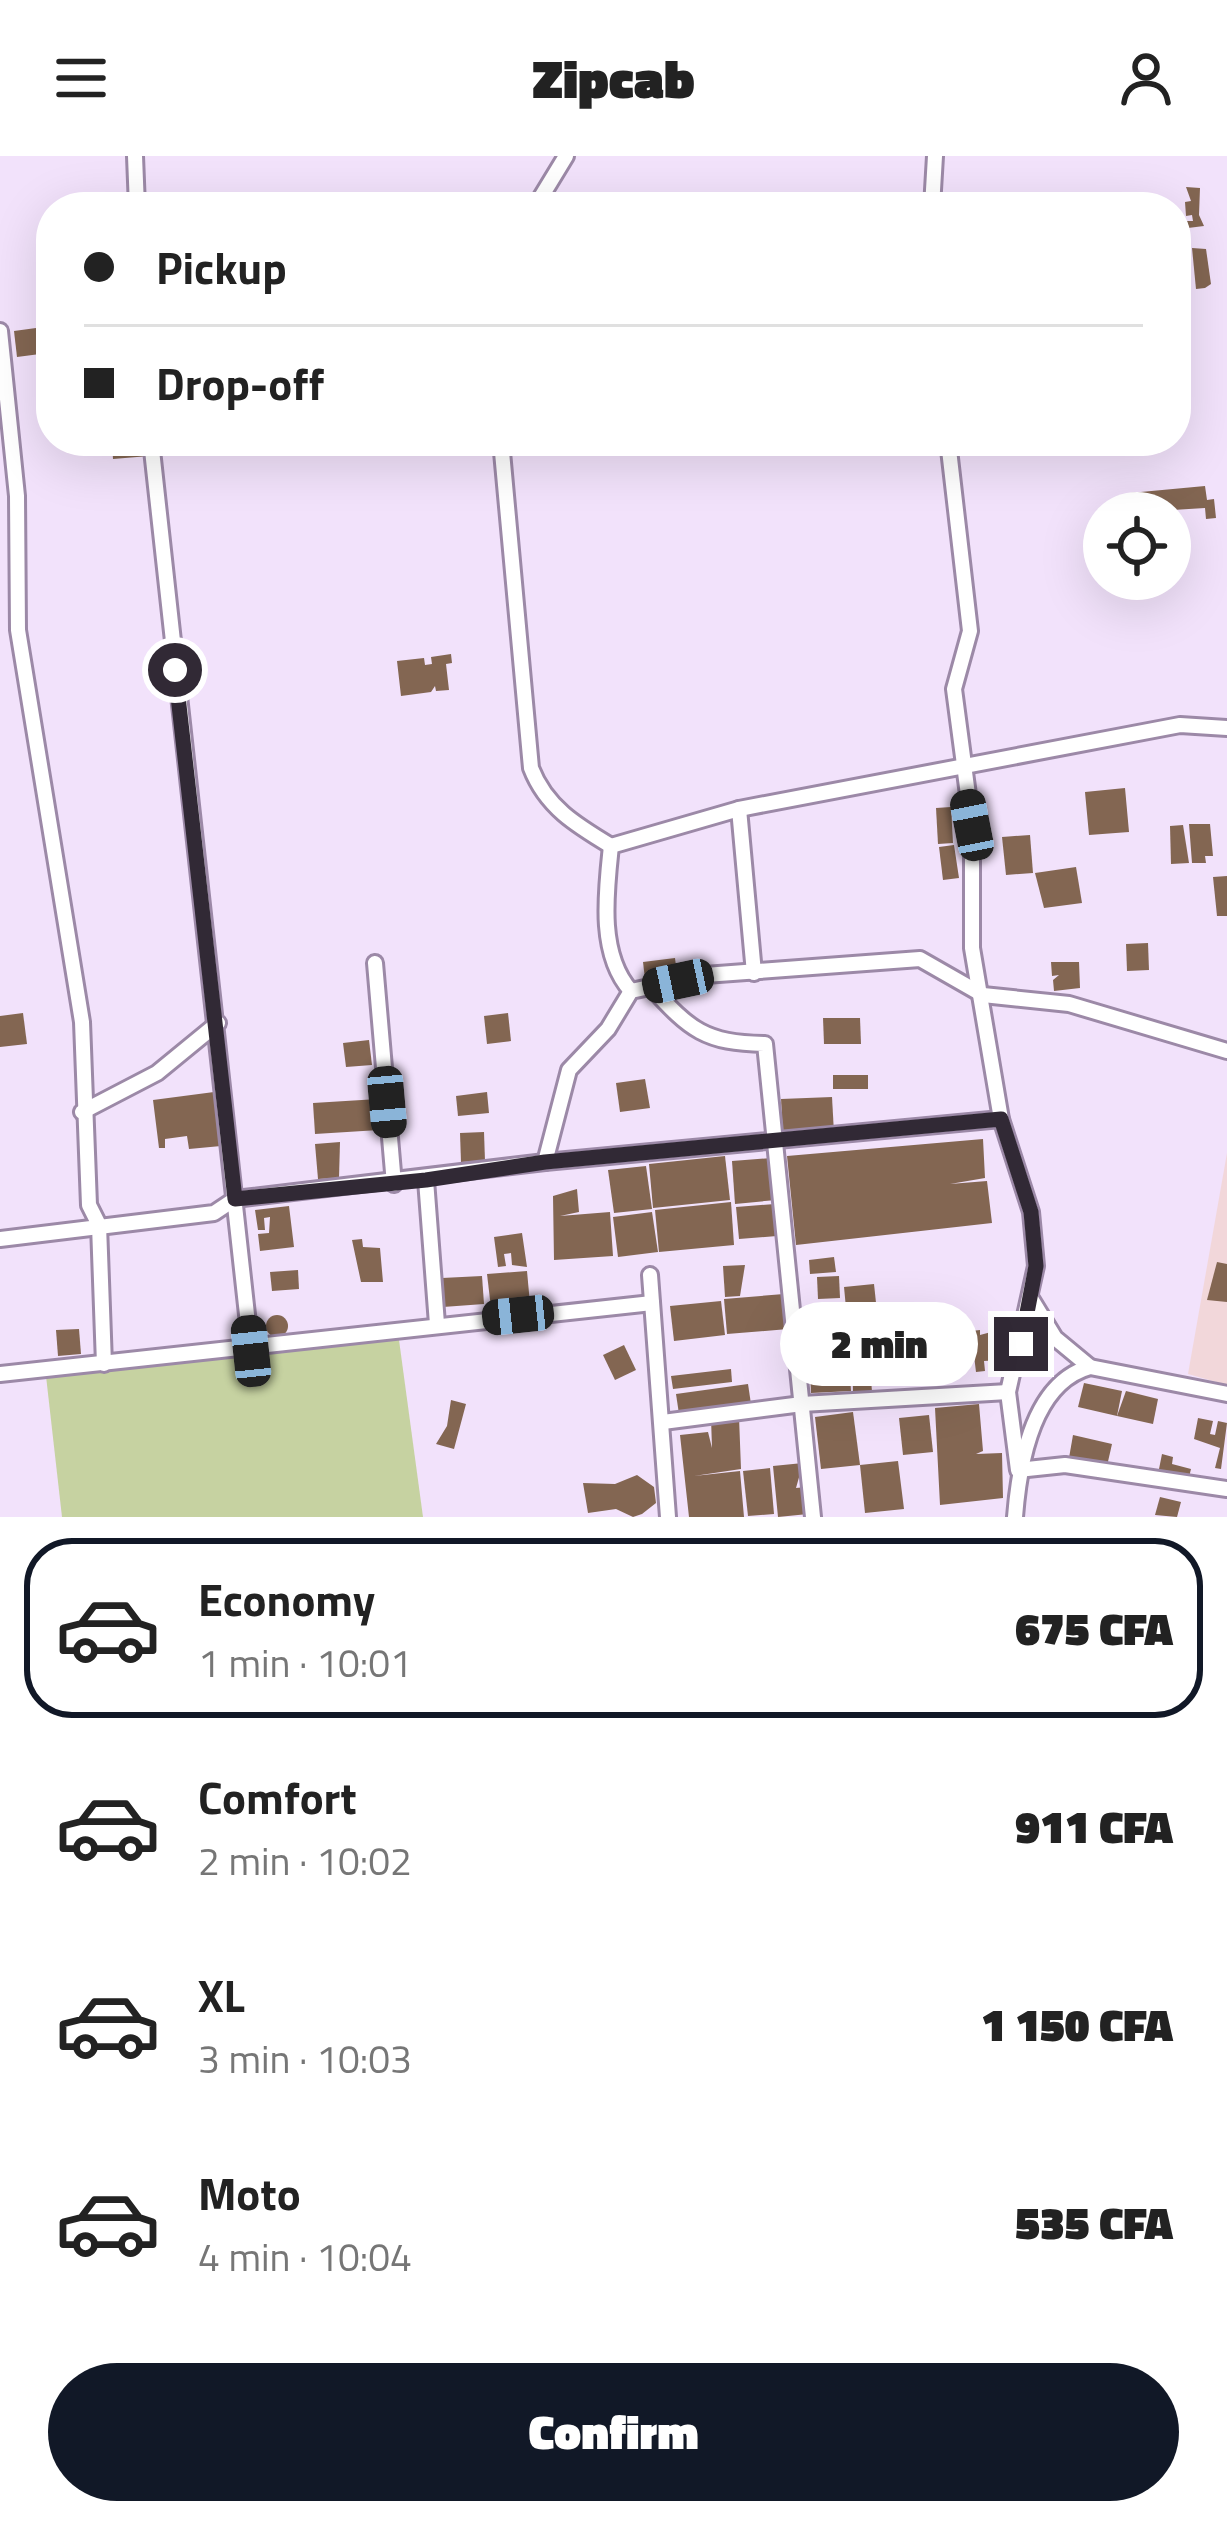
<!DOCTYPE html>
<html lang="en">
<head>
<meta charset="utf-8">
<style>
  :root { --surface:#fff; --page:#f6f6f6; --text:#222; --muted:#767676; --line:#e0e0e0; --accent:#111827 }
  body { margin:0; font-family:"Titillium Web",sans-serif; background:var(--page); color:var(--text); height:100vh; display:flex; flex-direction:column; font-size:45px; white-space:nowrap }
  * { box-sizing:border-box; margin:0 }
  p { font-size:39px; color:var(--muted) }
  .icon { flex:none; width:66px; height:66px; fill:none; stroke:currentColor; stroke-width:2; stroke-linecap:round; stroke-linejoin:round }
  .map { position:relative; height:1361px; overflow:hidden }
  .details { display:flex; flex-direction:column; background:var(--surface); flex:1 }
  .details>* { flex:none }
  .banner { position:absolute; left:36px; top:36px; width:1155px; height:264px; border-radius:48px; box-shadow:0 12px 48px #0002; display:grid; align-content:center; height:264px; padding:0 48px; background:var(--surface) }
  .fabs { position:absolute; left:1083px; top:336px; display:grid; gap:24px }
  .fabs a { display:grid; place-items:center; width:108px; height:108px; border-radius:50%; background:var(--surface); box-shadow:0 12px 48px #0002; font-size:60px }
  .end { position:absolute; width:54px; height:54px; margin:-27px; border:15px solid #312935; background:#fff; box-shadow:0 0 0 6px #fff }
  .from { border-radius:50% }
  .bubble { position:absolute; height:84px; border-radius:42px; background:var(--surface); box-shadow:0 12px 48px #0002; font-size:39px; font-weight:800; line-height:84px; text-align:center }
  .car { position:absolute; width:36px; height:72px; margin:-36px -18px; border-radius:15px; box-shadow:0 0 9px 3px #0007; background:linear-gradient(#222 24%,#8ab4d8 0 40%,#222 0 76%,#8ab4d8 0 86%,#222 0) }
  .banner b { display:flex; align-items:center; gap:42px; height:114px; font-size:45px }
  .banner b+b { border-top:3px solid var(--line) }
  .banner i { width:30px; height:30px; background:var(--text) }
  ul { padding:21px 0 0; list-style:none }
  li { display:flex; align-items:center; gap:36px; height:180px; margin:0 24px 18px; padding:0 24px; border:6px solid transparent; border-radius:48px }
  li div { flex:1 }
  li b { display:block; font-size:45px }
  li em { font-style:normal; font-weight:800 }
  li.on { border-color:var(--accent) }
  li>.icon { width:108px; height:108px; stroke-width:1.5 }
  .cta { display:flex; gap:24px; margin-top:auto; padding:24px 48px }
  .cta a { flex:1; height:138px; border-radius:72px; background:var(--accent); color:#fff; font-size:48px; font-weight:800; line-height:138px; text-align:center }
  header { display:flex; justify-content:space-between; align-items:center; height:156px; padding:0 48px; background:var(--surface); font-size:54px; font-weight:800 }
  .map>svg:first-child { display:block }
  .medical { fill:#f2d7da }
  .green { fill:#c6d2a1 }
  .building { fill:#836652 }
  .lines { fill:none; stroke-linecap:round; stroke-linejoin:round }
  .minor-casing { stroke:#9c89a7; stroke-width:20 }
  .minor { stroke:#fff; stroke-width:14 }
  .route { stroke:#312935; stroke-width:15 }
</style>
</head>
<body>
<header><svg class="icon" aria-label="menu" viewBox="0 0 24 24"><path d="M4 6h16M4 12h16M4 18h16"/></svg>Zipcab<svg class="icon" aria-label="person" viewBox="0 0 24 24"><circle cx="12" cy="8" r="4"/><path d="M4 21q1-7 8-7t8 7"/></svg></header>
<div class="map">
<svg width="1227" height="1361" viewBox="0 0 1227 1361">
  <rect width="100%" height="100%" fill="#f2e2fb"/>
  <path class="medical" d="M 1227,997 L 1227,1229 L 1188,1218 Z"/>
  <path class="green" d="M 399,1184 L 423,1361 L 62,1361 L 46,1220 Z"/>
  <g class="building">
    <path d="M 1186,31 L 1200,32 L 1199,59 L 1204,70 L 1188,72 L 1187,65 L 1193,65 L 1192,59 L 1186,60 L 1185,46 L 1191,45 Z"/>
    <path d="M 1192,92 L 1206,93 L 1211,128 L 1205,132 L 1196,133 Z"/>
    <path d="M 36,172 L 40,198 L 17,201 L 14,175 Z"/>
    <path d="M 112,285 L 148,285 L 149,300 L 113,303 Z"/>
    <path d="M 1205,330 L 1207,344 L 1214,343 L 1216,362 L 1206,363 L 1205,352 L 1124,357 L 1131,352 L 1130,337 Z"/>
    <path d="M 451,498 L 452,507 L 446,508 L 449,534 L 436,535 L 435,530 L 431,536 L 401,540 L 397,505 L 424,502 L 425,509 L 432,508 L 431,501 Z"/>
    <path d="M 1125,632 L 1129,676 L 1089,679 L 1085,636 Z"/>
    <path d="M 951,651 L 953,687 L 938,688 L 936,652 Z"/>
    <path d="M 1189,668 L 1210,668 L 1213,700 L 1205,700 L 1206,707 L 1192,707 Z"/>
    <path d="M 1183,669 L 1189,707 L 1171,708 L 1170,670 Z"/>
    <path d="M 1030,679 L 1033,717 L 1006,719 L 1002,681 Z"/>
    <path d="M 954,689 L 959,722 L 943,724 L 939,691 Z"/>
    <path d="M 1076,711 L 1082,747 L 1044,752 L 1035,717 Z"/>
    <path d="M 1227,720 L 1227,760 L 1217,760 L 1213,721 Z"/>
    <path d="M 1148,787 L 1149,814 L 1127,815 L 1126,788 Z"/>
    <path d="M 675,802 L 677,818 L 645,823 L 643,806 Z"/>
    <path d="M 1051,806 L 1079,806 L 1080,832 L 1054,835 L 1053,824 L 1059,819 L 1052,820 Z"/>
    <path d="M 23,857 L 27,888 L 0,891 L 0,860 Z"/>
    <path d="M 508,857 L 511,885 L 487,888 L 484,860 Z"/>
    <path d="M 823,862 L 860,862 L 861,888 L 824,888 Z"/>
    <path d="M 369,884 L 372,909 L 346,911 L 343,887 Z"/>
    <rect x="833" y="919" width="35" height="14"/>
    <path d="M 645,923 L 650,952 L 620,956 L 616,927 Z"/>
    <path d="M 214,936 L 221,990 L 189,993 L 187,980 L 165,983 L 165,992 L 159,992 L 153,944 Z"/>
    <path d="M 487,936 L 489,957 L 458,960 L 456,940 Z"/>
    <path d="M 832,941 L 834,977 L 783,980 L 781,943 Z"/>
    <path d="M 378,943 L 379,974 L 315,978 L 313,947 Z"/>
    <path d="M 484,976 L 485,1005 L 461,1006 L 460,977 Z"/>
    <path d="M 983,983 L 985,1022 L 950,1028 L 987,1025 L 992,1067 L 796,1089 L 787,1000 Z"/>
    <path d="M 340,986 L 339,1022 L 318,1023 L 315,988 Z"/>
    <path d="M 725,1000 L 730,1044 L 653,1052 L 649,1008 Z"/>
    <path d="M 772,1002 L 776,1044 L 735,1048 L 732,1005 Z"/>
    <path d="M 646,1010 L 652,1053 L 614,1057 L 608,1014 Z"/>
    <path d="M 577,1033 L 579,1056 L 560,1060 L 610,1056 L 613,1100 L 554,1104 L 553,1040 Z"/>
    <path d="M 731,1046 L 734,1089 L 659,1096 L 655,1054 Z"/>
    <path d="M 775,1048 L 777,1080 L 739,1083 L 736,1051 Z"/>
    <path d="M 289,1050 L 294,1091 L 260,1095 L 258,1078 L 269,1077 L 270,1061 L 264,1062 L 265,1074 L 258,1074 L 255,1054 Z"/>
    <path d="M 652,1056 L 658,1096 L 618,1101 L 613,1061 Z"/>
    <path d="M 522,1077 L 527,1111 L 512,1109 L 511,1097 L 504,1098 L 506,1110 L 498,1111 L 494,1081 Z"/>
    <path d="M 362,1083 L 363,1091 L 380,1092 L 383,1126 L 361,1126 L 352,1084 Z"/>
    <path d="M 834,1101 L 836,1116 L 810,1118 L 809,1104 Z"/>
    <path d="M 1217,1106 L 1227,1108 L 1227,1146 L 1207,1144 Z"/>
    <path d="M 745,1109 L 740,1140 L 725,1141 L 723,1110 Z"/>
    <path d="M 298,1114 L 299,1133 L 272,1135 L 270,1116 Z"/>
    <path d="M 527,1115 L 530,1148 L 491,1152 L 487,1118 Z"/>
    <path d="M 482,1120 L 484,1148 L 443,1151 L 442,1122 Z"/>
    <path d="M 839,1120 L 840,1142 L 818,1143 L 817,1121 Z"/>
    <path d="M 874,1128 L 877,1156 L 847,1163 L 844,1131 Z"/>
    <path d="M 784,1138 L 788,1173 L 727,1178 L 724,1143 Z"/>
    <path d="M 721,1145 L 725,1179 L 674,1185 L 670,1150 Z"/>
    <path d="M 884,1152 L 927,1158 L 931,1226 L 899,1223 L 878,1230 L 867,1165 Z"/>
    <path d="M 831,1158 L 847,1166 L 851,1235 L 811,1237 L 808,1168 Z"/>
    <circle cx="277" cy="1170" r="11"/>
    <path d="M 852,1165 L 867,1167 L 872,1236 L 853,1238 Z"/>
    <path d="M 1006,1172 L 1011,1216 L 1003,1217 L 1001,1204 L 984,1205 L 985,1215 L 976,1216 L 971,1175 L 980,1174 L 980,1179 Z"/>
    <path d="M 79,1173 L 81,1198 L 58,1200 L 56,1174 Z"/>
    <path d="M 624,1189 L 636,1214 L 615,1224 L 603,1199 Z"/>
    <path d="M 731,1213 L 732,1226 L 673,1233 L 671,1220 Z"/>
    <path d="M 1084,1227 L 1122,1235 L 1117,1260 L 1078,1251 Z"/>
    <path d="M 748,1228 L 751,1248 L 679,1258 L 676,1238 Z"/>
    <path d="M 1126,1235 L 1158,1243 L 1153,1268 L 1117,1260 Z"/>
    <path d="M 451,1244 L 466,1248 L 454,1293 L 436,1288 L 447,1270 Z"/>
    <path d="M 979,1248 L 983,1295 L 976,1298 L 1002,1297 L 1003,1342 L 940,1349 L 935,1252 Z"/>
    <path d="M 853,1256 L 860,1309 L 821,1313 L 815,1261 Z"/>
    <path d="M 929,1259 L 933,1296 L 903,1299 L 899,1262 Z"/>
    <path d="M 739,1261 L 741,1313 L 694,1320 L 740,1315 L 744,1361 L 689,1361 L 680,1279 L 708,1276 L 712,1292 L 711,1262 Z"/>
    <path d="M 1198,1262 L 1213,1265 L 1210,1278 L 1215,1279 L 1218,1265 L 1227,1267 L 1221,1313 L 1215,1312 L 1220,1292 L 1194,1283 Z"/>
    <path d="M 1073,1279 L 1112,1288 L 1107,1310 L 1069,1302 Z"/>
    <path d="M 1162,1298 L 1173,1301 L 1172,1308 L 1191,1313 L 1188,1325 L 1158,1318 Z"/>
    <path d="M 898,1305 L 904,1353 L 865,1357 L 860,1309 Z"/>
    <path d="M 803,1307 L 796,1332 L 806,1331 L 808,1358 L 778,1361 L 773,1310 Z"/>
    <path d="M 770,1312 L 774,1358 L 748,1360 L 743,1315 Z"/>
    <path d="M 637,1319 L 654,1331 L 656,1347 L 642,1358 L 633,1361 L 616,1353 L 588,1357 L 583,1327 L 615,1328 Z"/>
    <path d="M 1160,1341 L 1181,1346 L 1177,1361 L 1155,1359 Z"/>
  </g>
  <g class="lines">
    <defs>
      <g id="minor">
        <path d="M 135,0 L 137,51"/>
        <path d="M 535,51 L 566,0"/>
        <path d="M 932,51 L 935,0"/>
        <path d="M 0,175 L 17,340 L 18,474 L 82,866 L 89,1049 L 99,1069 L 104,1208"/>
        <path d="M 151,285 L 251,1195"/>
        <path d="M 501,285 L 531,612 C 546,651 576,669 611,690"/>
        <path d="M 948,285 L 970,475 L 954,533 L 972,669 L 972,792 L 1001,963 L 1031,1056 L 1036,1110 L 1008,1236 L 1018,1314 L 1065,1309 L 1227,1333"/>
        <path d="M 739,653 L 754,817"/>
        <path d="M 375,807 L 394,1028"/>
        <path d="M 651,831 C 690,874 705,887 765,888 L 813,1361"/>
        <path d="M 631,835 C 598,798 606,737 611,690 L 739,653 L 1180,569 L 1227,572"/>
        <path d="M 82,956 L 157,917 L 218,867"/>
        <path d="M 545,1006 L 569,914 L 608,873 L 631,835 L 705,819 L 920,803 L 983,839 L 1069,848 L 1227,895"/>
        <path d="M 426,1024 L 437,1168"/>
        <path d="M 0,1083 L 214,1057 L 235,1043 L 545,1006 L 1001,963"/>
        <path d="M 650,1119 L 668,1361"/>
        <path d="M 1030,1141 L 1055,1182 L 1090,1211"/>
        <path d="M 0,1218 L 652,1147"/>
        <path d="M 663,1266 L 802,1248 L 1008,1236"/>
        <path d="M 1015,1361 C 1019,1309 1032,1227 1090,1211 L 1227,1238"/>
      </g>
    </defs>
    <use href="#minor" class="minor-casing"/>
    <use href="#minor" class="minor"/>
  </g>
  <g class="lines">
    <path class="route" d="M 175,514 L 235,1043 L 426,1024 L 545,1006 L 1001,963 L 1031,1056 L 1036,1110 L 1021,1188"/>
  </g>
</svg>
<div class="fabs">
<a><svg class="icon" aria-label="locate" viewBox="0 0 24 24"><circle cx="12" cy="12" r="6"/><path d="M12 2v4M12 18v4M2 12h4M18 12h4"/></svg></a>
</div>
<i class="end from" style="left:175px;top:514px"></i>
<i class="end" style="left:1021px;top:1188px"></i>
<div class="bubble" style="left:780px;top:1146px;width:198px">2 min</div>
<i class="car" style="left:972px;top:669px;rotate:349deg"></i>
<i class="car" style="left:678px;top:825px;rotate:258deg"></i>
<i class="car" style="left:387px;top:946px;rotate:175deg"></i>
<i class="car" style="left:518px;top:1159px;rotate:264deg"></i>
<i class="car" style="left:251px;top:1195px;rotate:354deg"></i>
<div class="banner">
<b><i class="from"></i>Pickup</b>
<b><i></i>Drop-off</b>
</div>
</div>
<section class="details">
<ul>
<li class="on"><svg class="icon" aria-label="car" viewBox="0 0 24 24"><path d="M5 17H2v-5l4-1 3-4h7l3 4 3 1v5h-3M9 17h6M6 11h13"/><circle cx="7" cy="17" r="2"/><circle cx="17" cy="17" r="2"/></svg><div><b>Economy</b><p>1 min · 10:01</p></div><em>675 CFA</em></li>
<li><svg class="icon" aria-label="car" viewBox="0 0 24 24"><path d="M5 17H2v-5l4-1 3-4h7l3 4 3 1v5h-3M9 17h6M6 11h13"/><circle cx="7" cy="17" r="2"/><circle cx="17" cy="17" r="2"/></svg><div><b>Comfort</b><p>2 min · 10:02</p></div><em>911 CFA</em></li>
<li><svg class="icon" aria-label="car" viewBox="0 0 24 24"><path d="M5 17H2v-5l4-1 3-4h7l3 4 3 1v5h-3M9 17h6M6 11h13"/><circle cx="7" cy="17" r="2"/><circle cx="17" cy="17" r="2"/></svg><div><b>XL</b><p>3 min · 10:03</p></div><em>1 150 CFA</em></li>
<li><svg class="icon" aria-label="car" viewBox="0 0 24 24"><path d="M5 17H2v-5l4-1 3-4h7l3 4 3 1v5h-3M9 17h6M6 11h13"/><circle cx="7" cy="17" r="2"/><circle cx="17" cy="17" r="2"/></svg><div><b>Moto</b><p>4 min · 10:04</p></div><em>535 CFA</em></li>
</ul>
<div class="cta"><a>Confirm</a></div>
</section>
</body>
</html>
